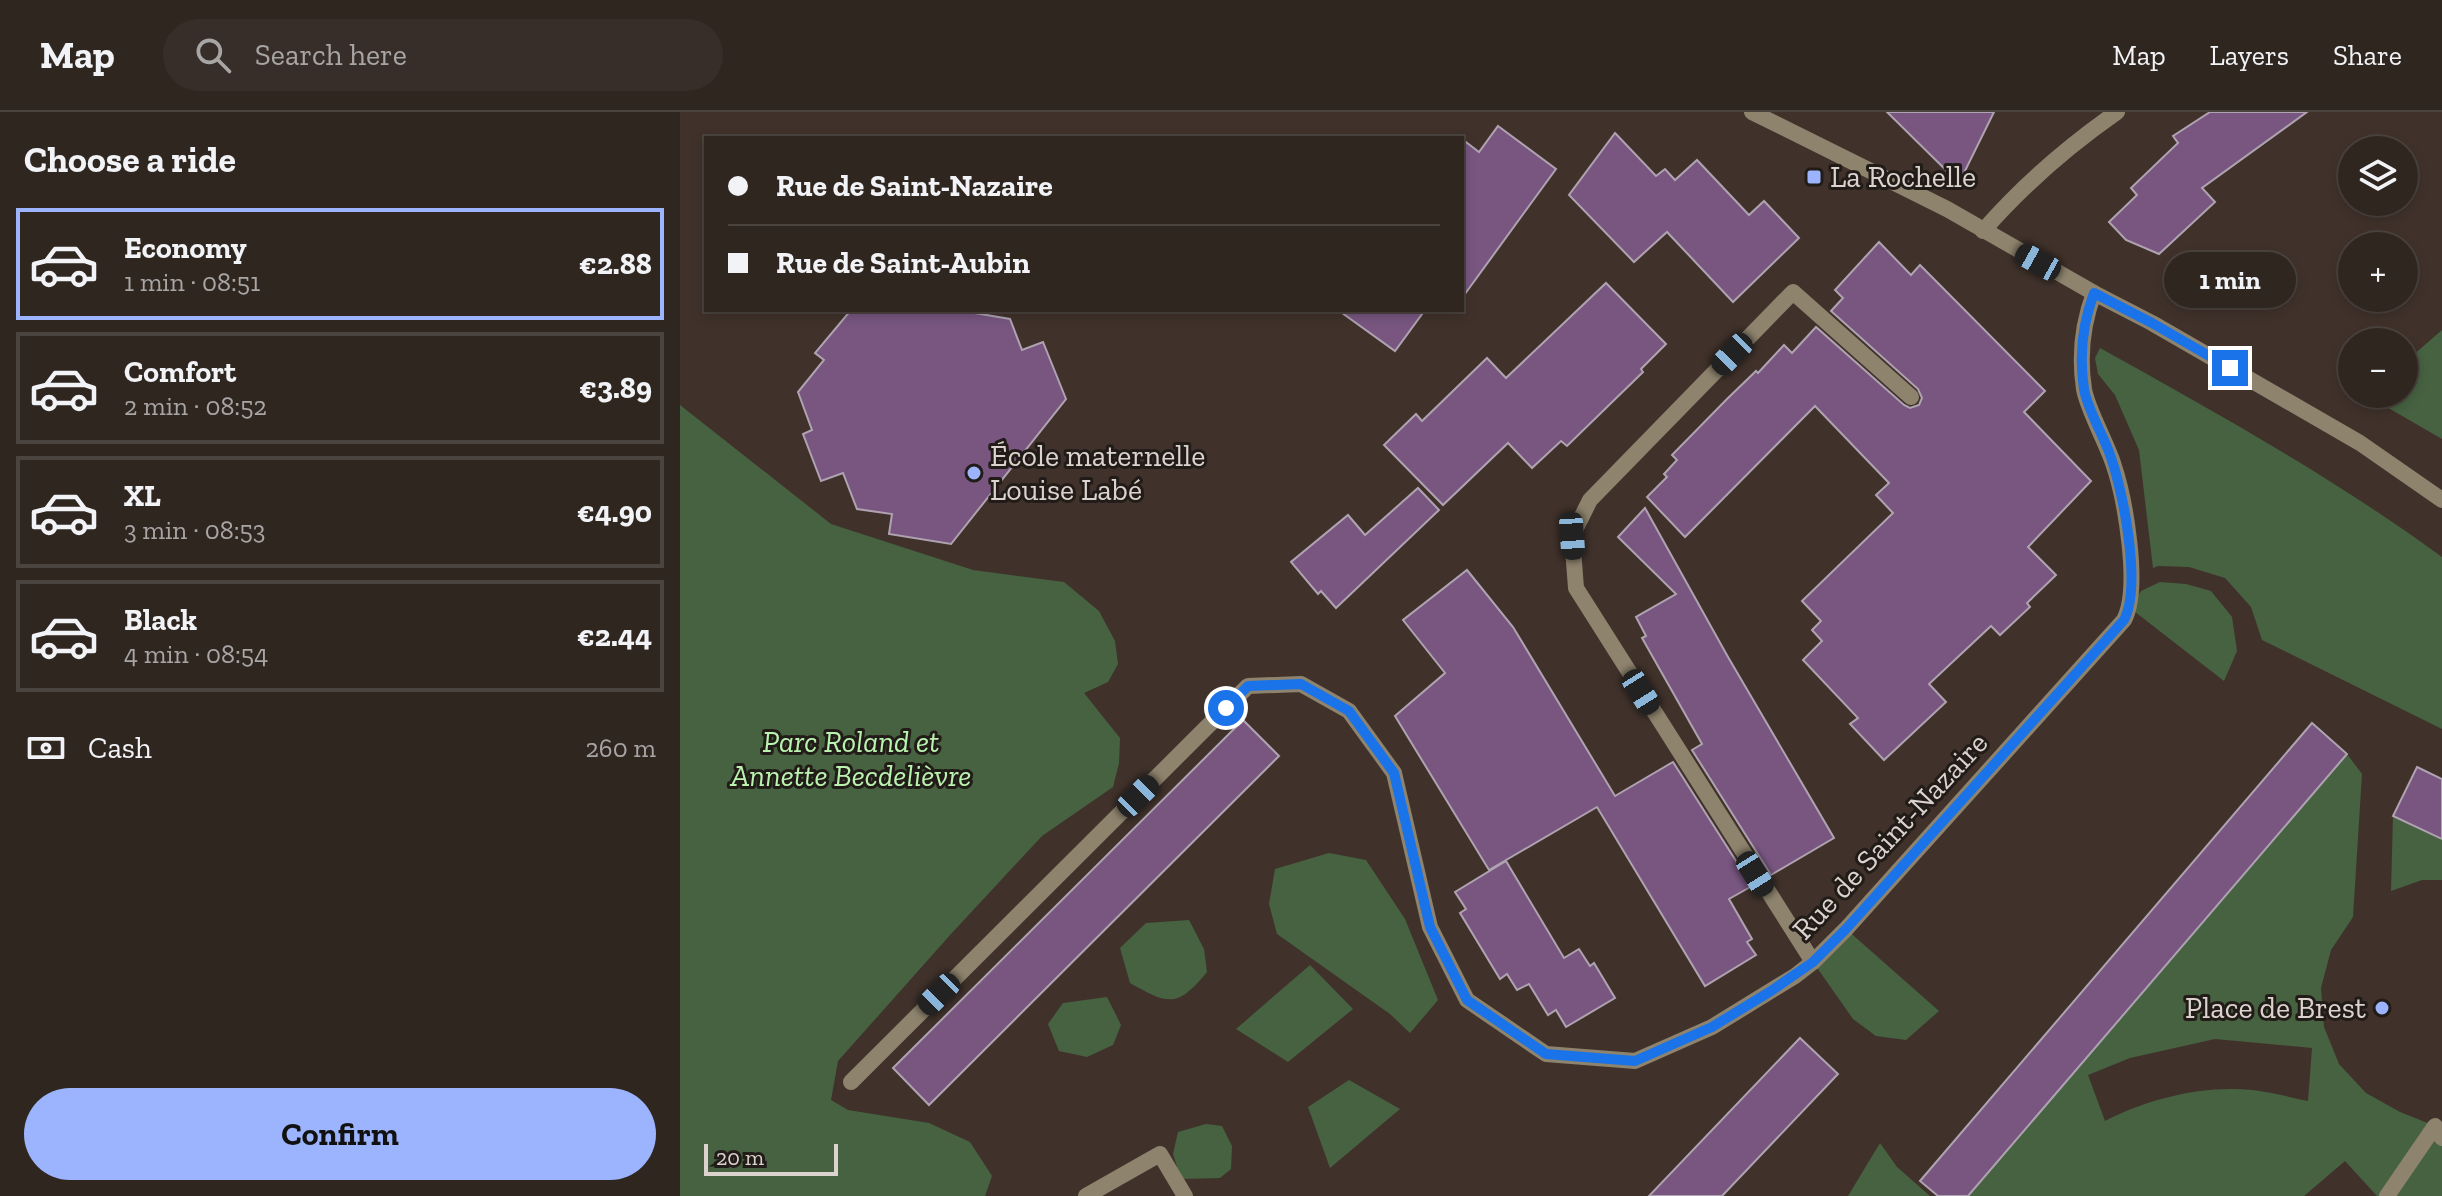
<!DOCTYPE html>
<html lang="en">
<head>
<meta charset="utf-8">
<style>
  :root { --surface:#302620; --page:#382e29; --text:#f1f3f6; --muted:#a8a5a5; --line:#4b433e; --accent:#9cb4fd }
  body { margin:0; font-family:"Zilla Slab",serif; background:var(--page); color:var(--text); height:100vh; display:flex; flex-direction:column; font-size:30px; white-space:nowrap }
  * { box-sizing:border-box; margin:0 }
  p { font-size:26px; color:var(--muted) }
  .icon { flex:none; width:44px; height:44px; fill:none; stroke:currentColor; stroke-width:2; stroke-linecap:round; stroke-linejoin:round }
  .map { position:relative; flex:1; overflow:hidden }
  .details { display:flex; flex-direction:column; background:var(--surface); width:680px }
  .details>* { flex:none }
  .guide { position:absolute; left:24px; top:24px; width:760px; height:176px; border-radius:0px; box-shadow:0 4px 12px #0003,0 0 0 2px var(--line); display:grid; align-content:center; height:176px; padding:0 24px; background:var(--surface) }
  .buttons { position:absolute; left:1658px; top:24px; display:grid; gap:16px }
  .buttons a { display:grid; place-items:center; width:80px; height:80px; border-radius:50%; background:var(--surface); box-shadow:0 4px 12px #0003,0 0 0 2px var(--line); font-size:40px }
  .scale { position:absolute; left:24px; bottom:20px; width:134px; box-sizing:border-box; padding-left:8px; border:4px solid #dcd3ce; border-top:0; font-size:22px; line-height:28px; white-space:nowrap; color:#dcd3ce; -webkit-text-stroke:6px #221c18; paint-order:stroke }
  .end { position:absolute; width:36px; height:36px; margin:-18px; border:10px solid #1a73e8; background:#fff; box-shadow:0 0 0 4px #fff }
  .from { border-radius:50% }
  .bubble { position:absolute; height:56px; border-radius:28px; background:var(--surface); box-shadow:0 4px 12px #0003,0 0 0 2px var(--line); font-size:26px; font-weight:800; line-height:56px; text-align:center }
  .car { position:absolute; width:24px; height:48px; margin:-24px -12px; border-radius:10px; box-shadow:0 0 6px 2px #0007; background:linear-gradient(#222 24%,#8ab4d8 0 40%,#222 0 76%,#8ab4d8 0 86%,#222 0) }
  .guide b { display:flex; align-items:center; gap:28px; height:76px; font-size:30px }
  .guide b+b { border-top:2px solid var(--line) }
  .guide i { width:20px; height:20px; background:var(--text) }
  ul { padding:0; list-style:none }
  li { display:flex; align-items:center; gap:24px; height:112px; margin:0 16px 12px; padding:0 8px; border:4px solid var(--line); border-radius:0px }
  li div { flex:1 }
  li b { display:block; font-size:30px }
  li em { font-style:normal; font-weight:800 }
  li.active { border-color:var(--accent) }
  li>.icon { width:72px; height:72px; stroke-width:1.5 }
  h2 { padding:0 24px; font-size:36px; line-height:96px }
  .pay { display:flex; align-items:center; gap:20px; height:88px; padding:0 24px; font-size:30px }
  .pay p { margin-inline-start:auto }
  .primary-button { display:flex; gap:16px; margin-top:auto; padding:16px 24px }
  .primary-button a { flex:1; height:92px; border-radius:48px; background:var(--accent); color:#111; font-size:32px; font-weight:800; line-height:92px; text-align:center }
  header { display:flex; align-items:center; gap:48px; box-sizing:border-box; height:112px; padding:0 40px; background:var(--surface); border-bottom:2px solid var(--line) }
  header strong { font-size:38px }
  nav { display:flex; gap:44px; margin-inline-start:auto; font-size:28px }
  .search { width:560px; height:72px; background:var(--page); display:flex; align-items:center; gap:20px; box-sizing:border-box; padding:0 28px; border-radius:44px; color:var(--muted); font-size:30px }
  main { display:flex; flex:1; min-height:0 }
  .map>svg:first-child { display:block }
  .green { fill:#466241; fill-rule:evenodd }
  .building { fill:#785680; stroke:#afa3b1; stroke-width:2 }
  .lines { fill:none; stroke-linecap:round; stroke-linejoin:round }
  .street { stroke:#8e836d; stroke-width:16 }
  .route { stroke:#1a73e8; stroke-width:10 }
  .poi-dot { fill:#9cb4fd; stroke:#221c18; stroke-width:3 }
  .labels { text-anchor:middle; stroke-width:6; stroke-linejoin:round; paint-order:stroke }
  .poi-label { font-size:30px; fill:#dcd3ce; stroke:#221c18; text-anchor:start }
  .park-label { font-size:30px; font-style:italic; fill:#baf3b0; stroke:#221c18 }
  .street-label { font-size:30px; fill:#dcd3ce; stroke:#221c18 }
</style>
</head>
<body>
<header>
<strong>Map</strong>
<div class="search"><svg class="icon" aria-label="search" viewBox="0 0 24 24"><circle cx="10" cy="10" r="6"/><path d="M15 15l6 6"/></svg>Search here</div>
<nav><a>Map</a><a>Layers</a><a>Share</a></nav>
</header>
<main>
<section class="details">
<h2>Choose a ride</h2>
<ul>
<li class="active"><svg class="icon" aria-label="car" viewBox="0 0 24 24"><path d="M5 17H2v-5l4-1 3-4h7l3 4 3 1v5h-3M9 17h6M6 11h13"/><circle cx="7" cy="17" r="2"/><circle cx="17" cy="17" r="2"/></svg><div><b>Economy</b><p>1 min · 08:51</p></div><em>€2.88</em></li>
<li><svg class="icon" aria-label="car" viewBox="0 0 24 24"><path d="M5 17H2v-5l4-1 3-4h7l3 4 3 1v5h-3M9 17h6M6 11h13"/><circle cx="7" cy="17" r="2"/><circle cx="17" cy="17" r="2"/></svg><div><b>Comfort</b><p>2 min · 08:52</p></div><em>€3.89</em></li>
<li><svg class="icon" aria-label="car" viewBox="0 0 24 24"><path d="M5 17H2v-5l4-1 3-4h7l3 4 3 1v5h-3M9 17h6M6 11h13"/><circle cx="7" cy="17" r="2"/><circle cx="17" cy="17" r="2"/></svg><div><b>XL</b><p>3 min · 08:53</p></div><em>€4.90</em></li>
<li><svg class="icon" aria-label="car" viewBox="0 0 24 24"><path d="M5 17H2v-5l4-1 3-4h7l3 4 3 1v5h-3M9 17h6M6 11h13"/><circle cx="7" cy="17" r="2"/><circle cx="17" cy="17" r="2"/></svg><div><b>Black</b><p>4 min · 08:54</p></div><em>€2.44</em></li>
</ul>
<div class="pay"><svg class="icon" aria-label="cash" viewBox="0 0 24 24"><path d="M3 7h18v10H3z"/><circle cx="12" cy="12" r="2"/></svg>Cash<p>260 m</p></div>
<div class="primary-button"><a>Confirm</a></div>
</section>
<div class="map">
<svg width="1762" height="1084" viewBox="0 0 1762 1084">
  <rect width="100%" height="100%" fill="#40322b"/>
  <g class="green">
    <path d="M 1762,218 L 1762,327 L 1686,283 L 1724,282 L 1724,251 Z"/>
    <path d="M 1420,236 C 1537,301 1654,366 1762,445 L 1762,617 L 1582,528 L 1571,495 L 1545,466 L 1509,455 L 1478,454 L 1473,456 L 1459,338 L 1435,283 L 1418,262 L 1415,246 Z"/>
    <path d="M 0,293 L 151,412 L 293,458 L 384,470 L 419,499 L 435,529 L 438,552 L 428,570 L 404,581 L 440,626 L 439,651 L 433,675 L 362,724 L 271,822 L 158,949 L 151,988 L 168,998 L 249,1011 L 290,1030 L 312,1064 L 305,1084 L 0,1084 Z"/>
    <path d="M 1480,470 L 1506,472 L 1531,479 L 1552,505 L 1557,539 L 1544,569 L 1450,496 L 1461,479 Z"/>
    <path d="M 1667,642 L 1682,662 L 1673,805 L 1651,838 L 1641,876 L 1644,915 L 1659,952 L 1686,981 L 1720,1000 L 1755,1014 L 1762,1012 L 1762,1084 L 1697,1084 L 1665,1049 L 1624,1084 L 1288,1084 ZM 1535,927 L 1632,936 L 1628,989 C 1609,985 1590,980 1572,978 C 1523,973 1467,987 1425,1009 L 1408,963 L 1450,946 Z"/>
    <path d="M 1713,704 L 1762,727 L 1762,768 L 1742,768 L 1711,779 Z"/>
    <path d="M 649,741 L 686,748 L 725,807 L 758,888 L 730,921 L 710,902 L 597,822 L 589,792 L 595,757 Z"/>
    <path d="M 509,808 L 524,837 L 527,860 C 497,896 489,893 450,871 L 440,836 L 466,811 Z"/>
    <path d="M 1166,817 L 1259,899 L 1226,928 L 1196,924 L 1173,907 L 1133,850 Z"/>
    <path d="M 630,853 L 673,897 L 608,950 L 556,917 Z"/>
    <path d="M 427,885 L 441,913 L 433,933 L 407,945 L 379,939 L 368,912 L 383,891 Z"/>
    <path d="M 669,968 L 720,997 L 650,1056 L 628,995 Z"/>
    <path d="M 526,1012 L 542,1014 L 552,1034 L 551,1057 L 540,1066 L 501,1067 L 493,1042 L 498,1020 Z"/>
    <path d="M 1200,1031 L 1217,1055 L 1250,1084 L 1168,1084 Z"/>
  </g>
  <g class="building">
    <path d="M 1207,0 L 1314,0 L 1279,71 Z"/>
    <path d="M 1530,0 L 1627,0 L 1522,76 L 1535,90 L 1479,142 L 1446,128 L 1429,110 L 1457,83 L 1451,76 L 1498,31 L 1493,24 Z"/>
    <path d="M 818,14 L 876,57 L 782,186 L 782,27 L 799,40 Z"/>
    <path d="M 935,21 L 976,64 L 985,57 L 995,68 L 1017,48 L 1069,103 L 1084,89 L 1119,126 L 1053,190 L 987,120 L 954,150 L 889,83 Z"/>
    <path d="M 1199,130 L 1231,163 L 1240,153 L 1365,279 L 1344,300 L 1411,369 L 1348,435 L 1376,463 L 1347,491 L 1350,495 L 1320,523 L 1311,514 L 1249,572 L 1266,590 L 1204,648 L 1170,612 L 1178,606 L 1123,548 L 1142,529 L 1132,518 L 1141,509 L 1122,489 L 1213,401 L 1196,383 L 1209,371 L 1135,294 L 1005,425 L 967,385 L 987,365 L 984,362 L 997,348 L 992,343 L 1047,287 L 1076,259 L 1078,261 L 1104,233 L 1112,241 L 1136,215 L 1224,293 L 1230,296 L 1239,293 L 1242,286 L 1238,277 L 1151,199 L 1163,186 L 1155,178 Z"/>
    <path d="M 926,171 L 986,232 L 961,257 L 963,260 L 887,334 L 881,329 L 852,356 L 828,331 L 763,393 L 704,333 L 736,302 L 742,309 L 807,246 L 826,266 Z"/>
    <path d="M 171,198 L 277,198 L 330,207 L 342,238 L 363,230 L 386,287 L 271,432 L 209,422 L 212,402 L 177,397 L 163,361 L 141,369 L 123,322 L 132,318 L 118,280 L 144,248 L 135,241 Z"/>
    <path d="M 658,198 L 745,198 L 715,239 Z"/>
    <path d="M 738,376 L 759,398 L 656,496 L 641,479 L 638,482 L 611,450 L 668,403 L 685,423 Z"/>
    <path d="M 965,396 L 1048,545 L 1154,726 L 1091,763 L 1012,638 L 1022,632 L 962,526 L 966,524 L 956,505 L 996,482 L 938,425 Z"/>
    <path d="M 787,458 L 833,515 L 935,684 L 993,650 L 1072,774 L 1049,787 L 1072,827 L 1067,830 L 1076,843 L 1025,874 L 917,695 L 809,758 L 715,604 L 765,561 L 723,508 Z"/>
    <path d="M 563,608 L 599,644 L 249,993 L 213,956 Z"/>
    <path d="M 1632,611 L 1667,642 L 1288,1084 L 1258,1084 L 1240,1069 Z"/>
    <path d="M 1737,655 L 1762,667 L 1762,727 L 1713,704 Z"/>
    <path d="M 826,749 L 884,846 L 899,837 L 910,854 L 914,851 L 935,886 L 886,915 L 876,898 L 868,903 L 849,872 L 837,878 L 827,862 L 820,867 L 780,801 L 786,797 L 775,780 Z"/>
    <path d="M 1120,926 L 1158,962 L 1042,1084 L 969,1084 Z"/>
  </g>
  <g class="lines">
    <g class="street">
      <path d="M 1072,0 L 1267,97 L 1414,181 L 1472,211 L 1680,331 L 1762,388"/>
      <path d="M 1303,119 C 1343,73 1387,35 1437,0"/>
      <path d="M 1133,850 L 896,476 L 892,424 L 910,388 L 1113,180 L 1231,285"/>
      <path d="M 171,970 L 568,574 L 621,572 L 669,599 L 714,661 L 750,815 L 787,888 L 866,942 L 955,949 L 1032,915 L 1115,864 L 1133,850 L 1166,817 L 1444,508 C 1461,476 1445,386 1433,351 C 1426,330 1407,296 1404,277 C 1399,244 1402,213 1414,181"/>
      <path d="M 406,1084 L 480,1042 L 505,1084"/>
      <path d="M 1707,1084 L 1755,1014 L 1762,1026"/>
    </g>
  </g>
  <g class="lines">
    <path class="route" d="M 546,596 L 568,574 L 621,572 L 669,599 L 714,661 L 750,815 L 787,888 L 866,942 L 955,949 L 1032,915 L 1091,879 L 1133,850 L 1166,817 L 1444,508 C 1462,473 1443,377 1429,340 C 1422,321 1407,296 1404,277 C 1399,244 1402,213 1414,181 L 1472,211 L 1550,256"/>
  </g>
  <g class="poi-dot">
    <rect x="1126" y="57" width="16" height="16" rx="4"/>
    <circle cx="294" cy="361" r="8"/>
    <circle cx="1702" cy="896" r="8"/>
  </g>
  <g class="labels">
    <g class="poi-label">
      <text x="1150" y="75">La Rochelle</text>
      <text x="310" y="354">École maternelle<tspan x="310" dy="34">Louise Labé</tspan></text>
      <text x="1686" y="906" text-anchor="end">Place de Brest</text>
    </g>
    <g class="park-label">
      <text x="171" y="640">Parc Roland et<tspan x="171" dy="34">Annette Becdelièvre</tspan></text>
    </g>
    <g class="street-label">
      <text transform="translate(1210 724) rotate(-47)" y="10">Rue de Saint-Nazaire</text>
    </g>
  </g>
</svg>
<div class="buttons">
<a><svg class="icon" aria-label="layers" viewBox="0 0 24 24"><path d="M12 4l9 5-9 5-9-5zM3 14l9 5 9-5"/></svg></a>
<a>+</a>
<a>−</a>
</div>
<div class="scale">20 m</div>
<i class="end from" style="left:546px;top:596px"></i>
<i class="end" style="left:1550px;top:256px"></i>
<div class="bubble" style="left:1484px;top:140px;width:132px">1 min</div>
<i class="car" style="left:1358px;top:150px;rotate:299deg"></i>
<i class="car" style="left:1052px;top:242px;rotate:224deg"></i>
<i class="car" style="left:892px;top:424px;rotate:176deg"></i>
<i class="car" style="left:961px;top:580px;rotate:148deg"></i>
<i class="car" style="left:458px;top:684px;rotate:45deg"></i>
<i class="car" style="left:1075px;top:762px;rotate:148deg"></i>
<i class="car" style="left:259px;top:882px;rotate:225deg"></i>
<div class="guide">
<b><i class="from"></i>Rue de Saint-Nazaire</b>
<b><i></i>Rue de Saint-Aubin</b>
</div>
</div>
</main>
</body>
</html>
